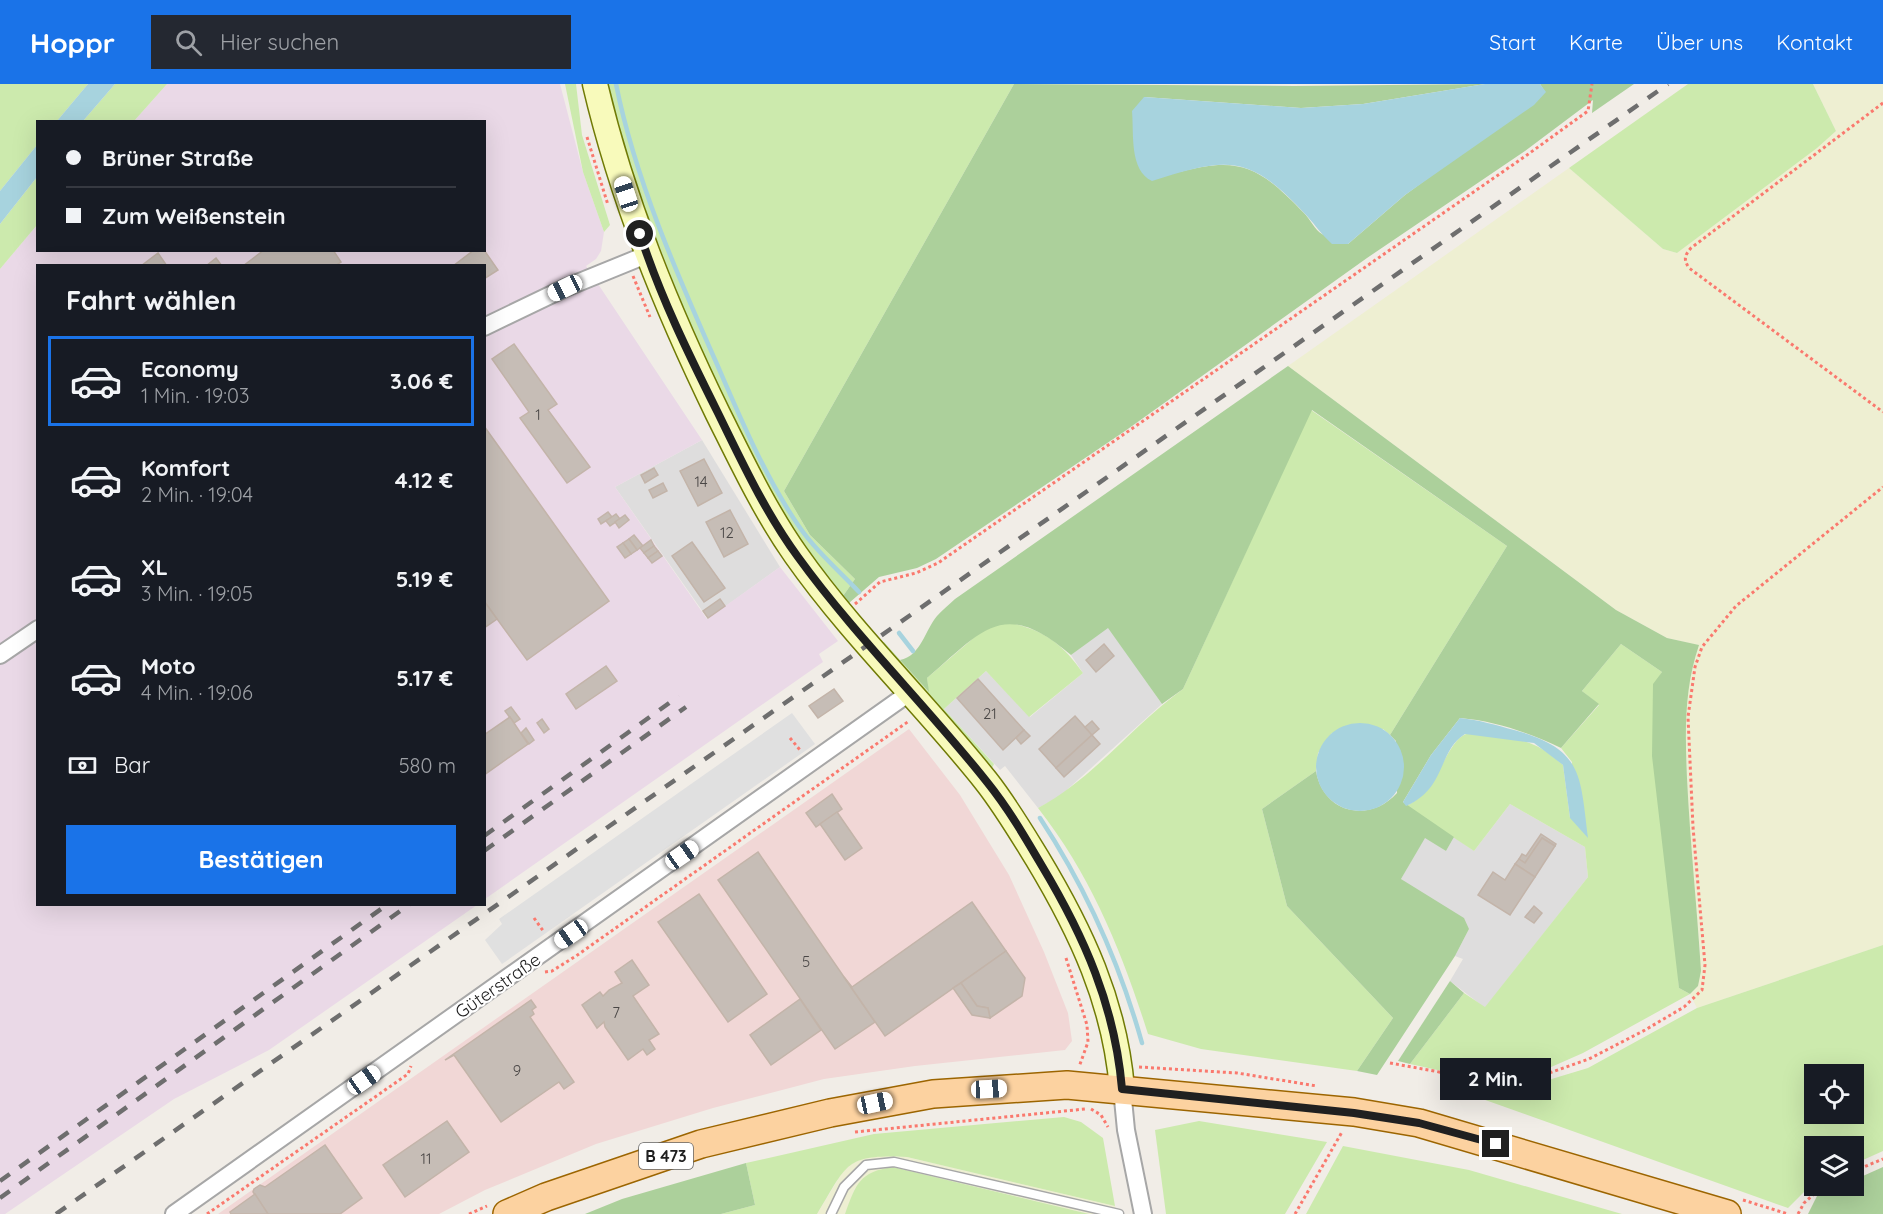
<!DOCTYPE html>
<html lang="de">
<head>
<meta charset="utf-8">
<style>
  :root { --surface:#171b24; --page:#242831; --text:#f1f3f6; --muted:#9ea1a6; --line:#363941; --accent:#1a73e8 }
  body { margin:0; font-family:Quicksand,sans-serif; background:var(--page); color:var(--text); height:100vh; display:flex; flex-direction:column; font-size:22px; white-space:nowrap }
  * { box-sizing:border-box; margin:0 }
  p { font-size:20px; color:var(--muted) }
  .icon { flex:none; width:33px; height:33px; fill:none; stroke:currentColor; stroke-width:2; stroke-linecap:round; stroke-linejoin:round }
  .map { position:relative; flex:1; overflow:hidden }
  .panel { position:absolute; left:36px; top:180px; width:450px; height:642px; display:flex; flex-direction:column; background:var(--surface); border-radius:0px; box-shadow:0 6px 24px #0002 }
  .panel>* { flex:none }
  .hud { position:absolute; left:36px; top:36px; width:450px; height:132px; border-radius:0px; box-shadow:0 6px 24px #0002; display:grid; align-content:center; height:132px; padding:0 30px; background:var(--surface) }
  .controls { position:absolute; left:1804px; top:980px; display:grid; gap:12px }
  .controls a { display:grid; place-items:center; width:60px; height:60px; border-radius:0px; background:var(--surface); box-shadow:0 6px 24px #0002; font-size:30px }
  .end { position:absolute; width:27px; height:27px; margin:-14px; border:8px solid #202020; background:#fff; box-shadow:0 0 0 3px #fff }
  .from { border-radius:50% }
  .bubble { position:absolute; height:42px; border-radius:0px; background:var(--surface); box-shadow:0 6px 24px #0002; font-size:20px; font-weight:700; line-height:42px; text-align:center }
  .car { position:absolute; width:18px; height:36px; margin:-18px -9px; border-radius:8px; box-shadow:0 0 4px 2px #0007; background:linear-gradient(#fff 24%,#345 0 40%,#fff 0 76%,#345 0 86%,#fff 0) }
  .hud b { display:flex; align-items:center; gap:21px; height:57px; font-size:22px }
  .hud b+b { border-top:2px solid var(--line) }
  .hud i { width:15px; height:15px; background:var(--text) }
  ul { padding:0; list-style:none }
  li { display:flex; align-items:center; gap:18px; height:90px; margin:0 12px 9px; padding:0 18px; border:3px solid transparent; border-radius:0px }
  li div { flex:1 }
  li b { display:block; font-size:22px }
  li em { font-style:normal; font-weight:700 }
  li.on { border-color:var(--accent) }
  li>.icon { width:54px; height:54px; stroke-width:1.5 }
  h2 { padding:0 30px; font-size:27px; line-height:72px }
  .pay { display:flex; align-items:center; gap:15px; height:66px; padding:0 30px; font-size:22px }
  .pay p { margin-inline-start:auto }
  .primary-button { display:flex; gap:12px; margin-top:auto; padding:12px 30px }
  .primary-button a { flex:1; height:69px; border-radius:0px; background:var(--accent); color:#fff; font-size:24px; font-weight:700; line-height:69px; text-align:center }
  header { display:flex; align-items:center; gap:36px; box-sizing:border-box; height:84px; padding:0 30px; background:var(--accent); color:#fff }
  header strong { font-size:28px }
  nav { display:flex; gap:33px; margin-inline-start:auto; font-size:21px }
  .search { width:420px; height:54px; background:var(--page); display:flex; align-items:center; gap:15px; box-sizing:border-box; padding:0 21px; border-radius:0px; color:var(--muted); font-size:22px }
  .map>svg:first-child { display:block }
  .residential { fill:#dedddd }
  .commercial { fill:#f1d7d6 }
  .industrial { fill:#ead9e7 }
  .farmland { fill:#eeefd2 }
  .grass { fill:#cceaad; fill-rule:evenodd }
  .forest { fill:#acd09b }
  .parking { fill:#e0e0e0 }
  .water { fill:#a7d3de }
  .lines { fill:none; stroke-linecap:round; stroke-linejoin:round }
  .stream { stroke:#a7d3de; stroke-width:4.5 }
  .building { fill:#c6bdb6; stroke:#c3b4a9; stroke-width:1.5 }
  .lane-casing { stroke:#a7a7a7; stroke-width:11 }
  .street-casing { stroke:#a7a7a7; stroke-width:20 }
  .secondary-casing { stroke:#707a05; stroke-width:27 }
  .primary-casing { stroke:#9c6500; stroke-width:30 }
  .path { stroke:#fa796e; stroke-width:3; stroke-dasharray:3 3; stroke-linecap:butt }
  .lane { stroke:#fff; stroke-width:8 }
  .street { stroke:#fff; stroke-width:16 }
  .secondary { stroke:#f8fabb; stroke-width:24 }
  .primary { stroke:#fcd2a0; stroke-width:27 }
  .rail { stroke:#6e6e6e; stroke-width:4.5; stroke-dasharray:12 12; stroke-linecap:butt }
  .route { stroke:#202020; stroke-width:8 }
  .labels { text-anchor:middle; stroke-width:4.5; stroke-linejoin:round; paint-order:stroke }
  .number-label { font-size:15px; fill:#4a4746 }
  .shield { fill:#fff; stroke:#636363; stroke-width:1.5 }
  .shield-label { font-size:16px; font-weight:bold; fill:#202020 }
  .street-label { font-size:18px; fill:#202020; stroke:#fff }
</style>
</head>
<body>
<header>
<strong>Hoppr</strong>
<div class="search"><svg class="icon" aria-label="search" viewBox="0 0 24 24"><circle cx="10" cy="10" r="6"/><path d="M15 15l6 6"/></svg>Hier suchen</div>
<nav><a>Start</a><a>Karte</a><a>Über uns</a><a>Kontakt</a></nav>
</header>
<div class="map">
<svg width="1883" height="1130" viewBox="0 0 1883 1130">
  <rect width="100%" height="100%" fill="#f1ede7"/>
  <g class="residential">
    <path d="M 702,356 L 780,483 L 708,535 L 615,403 Z"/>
    <path d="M 1108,543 L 1162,620 L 1059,713 L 1038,724 L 1005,682 L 1000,686 L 944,625 L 986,587 L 1030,633 L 1083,589 L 1071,571 Z"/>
    <path d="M 1510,720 L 1585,763 L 1588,793 L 1485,924 L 1450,897 L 1463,875 L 1455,872 L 1469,845 L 1401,795 L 1425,753 L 1446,767 L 1454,753 L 1474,767 Z"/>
  </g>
  <path class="commercial" d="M 909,645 L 960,711 L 1009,791 L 1044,868 L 1068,929 L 1072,957 L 1065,966 L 915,982 L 824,995 L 713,1024 L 596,1060 L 485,1106 L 439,1130 L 218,1130 Z"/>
  <path class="industrial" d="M 167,0 L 560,0 L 583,88 L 604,148 L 601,167 L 596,175 L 586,182 L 702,356 L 615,403 L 707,535 L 780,483 L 838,557 L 819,570 L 823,578 L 485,815 L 484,182 L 38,182 L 38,820 L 477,821 L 269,966 L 174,1015 L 5,1130 L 0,1130 L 0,185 L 37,141 L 38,166 L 484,166 L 484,38 L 134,37 Z"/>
  <g class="farmland">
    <path d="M 1813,0 L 1883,0 L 1883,861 L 1697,924 L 1690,910 L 1698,902 L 1700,867 L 1690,762 L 1685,647 L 1687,607 L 1698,561 L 1667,554 L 1616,526 L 1288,282 L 1569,84 L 1663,165 L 1677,169 L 1836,47 Z"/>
    <path d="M 871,1071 L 907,1073 L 1115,1122 L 1117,1130 L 1089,1130 L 893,1083 L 855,1104 L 845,1130 L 817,1130 L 842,1089 L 854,1077 Z"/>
  </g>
  <g class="grass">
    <path d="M 0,0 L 88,0 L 57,37 L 38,38 L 37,61 L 0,107 Z"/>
    <path d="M 115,0 L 167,0 L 134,37 L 83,37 Z"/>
    <path d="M 565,0 L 576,0 L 582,51 L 610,141 L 604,148 L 583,88 Z"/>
    <path d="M 606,0 L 1014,0 L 784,407 L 810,451 L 855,495 L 843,512 L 837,508 L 785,438 L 754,381 L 697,258 L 634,98 Z"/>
    <path d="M 1688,0 L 1813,0 L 1836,47 L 1817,64 L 1677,169 L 1663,165 L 1569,84 Z"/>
    <path d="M 37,93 L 37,141 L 0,185 L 0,140 Z"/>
    <path d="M 1311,326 L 1507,462 L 1390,651 L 1383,645 L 1332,649 L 1318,669 L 1316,687 L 1262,725 L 1287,822 L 1393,934 L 1357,987 L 1201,965 L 1148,950 C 1122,868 1092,793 1038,724 C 1093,695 1133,641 1183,605 Z"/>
    <path d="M 1006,538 C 1043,545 1062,559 1083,589 L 1029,633 L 986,587 L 944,625 L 994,680 L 991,686 L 879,562 L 884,558 L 928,607 L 927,594 L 984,545 Z"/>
    <path d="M 1621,560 L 1662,588 L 1659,593 L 1679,904 L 1690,910 L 1583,969 L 1533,991 L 1456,990 L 1410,980 L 1464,909 L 1485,923 L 1588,793 L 1585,763 L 1510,720 L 1474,767 L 1406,722 C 1438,708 1446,657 1466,650 C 1475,647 1489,652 1498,653 C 1529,656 1540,661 1563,681 L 1570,734 L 1572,678 L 1561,664 L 1599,621 L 1582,607 Z"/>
    <path d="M 1883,861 L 1883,1067 L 1854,1080 L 1854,1062 L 1815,1062 L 1815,1097 L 1788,1124 L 1446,1002 L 1535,1000 L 1588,984 L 1697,924 ZM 1815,990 L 1854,990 L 1854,1029 L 1815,1029 Z"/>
    <path d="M 1064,1033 L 1081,1038 L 1103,1054 L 1115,1122 L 907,1073 C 844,1070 848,1080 817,1130 L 721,1130 L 755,1121 L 746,1079 L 874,1050 Z"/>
    <path d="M 1199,1037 L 1327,1058 L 1285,1130 L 1166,1130 L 1155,1046 Z"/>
    <path d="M 1343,1062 L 1469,1086 L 1622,1130 L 1306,1130 Z"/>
    <path d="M 893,1083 L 1089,1130 L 845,1130 C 856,1100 859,1088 893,1083 Z"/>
  </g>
  <g class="forest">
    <path d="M 1014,0 L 1294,2 L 1485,0 L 1363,20 L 1301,24 L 1144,13 L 1180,88 C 1242,71 1261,85 1304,129 C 1310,135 1315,146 1322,150 C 1329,155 1340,157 1348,160 L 1405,111 L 1545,8 L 1540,0 L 1634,0 L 1592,29 L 1593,16 L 1525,67 L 1367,174 L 1125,347 L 936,475 L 917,484 L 879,493 L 849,519 L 843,512 L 855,495 L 810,451 L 784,407 Z"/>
    <path d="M 1288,282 L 1616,526 L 1667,554 L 1699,561 C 1684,605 1685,648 1687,694 C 1690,758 1697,822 1701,887 L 1698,902 L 1690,910 L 1679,904 L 1652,672 L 1653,600 L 1662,588 L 1621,560 L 1582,607 L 1599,620 L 1561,664 C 1530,649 1495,637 1460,634 L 1431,671 L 1403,718 L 1454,753 L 1446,767 L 1425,754 L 1401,795 L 1464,834 L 1469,845 L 1455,872 L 1377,991 L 1357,987 L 1393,934 L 1287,822 L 1262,725 L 1316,687 C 1323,729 1369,740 1397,709 L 1396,657 L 1390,651 L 1507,462 L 1312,326 L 1183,605 L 1162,620 L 1108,544 L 1071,571 C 1003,513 983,546 927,594 L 929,608 L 900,576 C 921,572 925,546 937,532 C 942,526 949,521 955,515 Z"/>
    <path d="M 1450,897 L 1464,909 L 1410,980 L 1398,977 Z"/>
    <path d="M 746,1079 L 755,1121 L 721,1130 L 585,1130 L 622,1115 Z"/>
    <path d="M 1883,1083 L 1883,1130 L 1808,1130 L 1817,1112 L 1842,1101 L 1854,1101 L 1854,1096 Z"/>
  </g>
  <path class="parking" d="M 792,629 L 815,660 L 502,880 L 485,856 L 502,840 L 499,835 Z"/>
  <g class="water">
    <path d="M 88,0 L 115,0 L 83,37 L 57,37 Z"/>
    <path d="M 1485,0 L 1540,0 L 1546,8 L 1534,21 L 1405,111 L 1348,160 L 1332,160 C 1322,151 1316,142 1307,132 C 1250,70 1229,72 1152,97 C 1129,86 1134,50 1132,27 L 1144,13 L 1301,24 L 1363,20 Z"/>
    <path d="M 37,61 L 37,93 L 0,140 L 0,107 Z"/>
    <path d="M 1460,634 C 1479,636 1496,641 1514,646 C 1583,665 1580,690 1588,754 L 1570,734 L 1563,681 L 1534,659 L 1465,650 C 1437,668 1447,704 1406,722 L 1403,718 L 1431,671 Z"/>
    <circle cx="1360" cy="683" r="44"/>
  </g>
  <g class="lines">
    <g class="stream">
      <path d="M 616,0 C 635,95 677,190 716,278 C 740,333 764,391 798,441 C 815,466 838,486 859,508"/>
      <path d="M 899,549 L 913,567"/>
      <path d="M 1040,734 C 1086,804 1119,877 1142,959"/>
    </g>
  </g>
  <g class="building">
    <path d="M 264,166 L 333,166 L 341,178 L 335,182 L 243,182 Z"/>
    <path d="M 474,166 L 484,166 L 498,186 L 484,195 L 484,182 L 453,182 Z"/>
    <path d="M 158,169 L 167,182 L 141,182 Z"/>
    <path d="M 216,174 L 222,182 L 206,182 Z"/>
    <path d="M 514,260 L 557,320 L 548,326 L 590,383 L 567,399 L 520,334 L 529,328 L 492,275 Z"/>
    <path d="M 484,342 L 609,517 L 527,576 L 484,517 Z"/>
    <path d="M 704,375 L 722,409 L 698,422 L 680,387 Z"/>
    <path d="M 654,384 L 658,391 L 645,399 L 641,391 Z"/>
    <path d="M 663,399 L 667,407 L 653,414 L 649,406 Z"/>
    <path d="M 730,426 L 748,460 L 724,473 L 706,438 Z"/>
    <path d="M 608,428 L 612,433 L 601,440 L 598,435 Z"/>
    <path d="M 616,430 L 620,435 L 610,442 L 606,437 Z"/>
    <path d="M 625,431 L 629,436 L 619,444 L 615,438 Z"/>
    <path d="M 634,451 L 643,462 L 637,466 L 629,455 Z"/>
    <path d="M 629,455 L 637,466 L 631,470 L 623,459 Z"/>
    <path d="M 651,456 L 654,462 L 644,469 L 640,464 Z"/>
    <path d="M 692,458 L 725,504 L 704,518 L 672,472 Z"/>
    <path d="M 623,459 L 631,470 L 625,474 L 617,463 Z"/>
    <path d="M 654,462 L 658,467 L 648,474 L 644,469 Z"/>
    <path d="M 658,467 L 662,472 L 652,479 L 648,474 Z"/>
    <path d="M 720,515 L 725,522 L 708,534 L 703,527 Z"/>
    <path d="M 484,517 L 497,535 L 484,544 Z"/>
    <path d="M 1104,560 L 1114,572 L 1096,588 L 1086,576 Z"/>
    <path d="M 606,582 L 617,597 L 576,625 L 566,610 Z"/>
    <path d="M 978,595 L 1024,646 L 1003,666 L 957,614 Z"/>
    <path d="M 834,605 L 843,617 L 818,634 L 809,622 Z"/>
    <path d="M 511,623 L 520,635 L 514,639 L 505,627 Z"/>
    <path d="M 1075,632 L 1092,651 L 1056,684 L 1039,665 Z"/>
    <path d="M 510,633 L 528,660 L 484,691 L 484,651 Z"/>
    <path d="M 542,635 L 549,645 L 544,649 L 537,639 Z"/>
    <path d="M 1092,637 L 1099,645 L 1092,651 L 1085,643 Z"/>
    <path d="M 526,644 L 534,656 L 529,660 L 521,649 Z"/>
    <path d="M 1024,646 L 1030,652 L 1021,660 L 1016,654 Z"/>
    <path d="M 1092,651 L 1100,660 L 1064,693 L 1056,684 Z"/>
    <path d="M 832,710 L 842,725 L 816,743 L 806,729 Z"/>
    <path d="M 837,728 L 862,764 L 845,776 L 820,740 Z"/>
    <path d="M 1541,750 L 1556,760 L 1555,762 L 1542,754 L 1525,779 L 1519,775 L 1522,770 L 1526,772 Z"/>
    <path d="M 1542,754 L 1555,762 L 1535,793 L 1515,780 L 1519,775 L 1525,779 Z"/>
    <path d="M 758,768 L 875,938 L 835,965 L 718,796 Z"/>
    <path d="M 1515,780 L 1535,793 L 1510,831 L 1478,811 L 1493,788 L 1505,796 Z"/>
    <path d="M 699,810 L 767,910 L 728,938 L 658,838 Z"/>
    <path d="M 972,818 L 1006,867 L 885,952 L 844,893 L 852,903 Z"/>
    <path d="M 1534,822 L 1542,829 L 1534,839 L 1525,833 Z"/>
    <path d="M 1006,867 L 1025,894 L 1022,912 L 990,934 L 988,924 L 977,922 L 961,899 Z"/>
    <path d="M 632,876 L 649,901 L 633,912 L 659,950 L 649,956 L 655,965 L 647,971 L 643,965 L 628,976 L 605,943 L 604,938 L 597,944 L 582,921 L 600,908 L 603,912 L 609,906 L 622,899 L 615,888 Z"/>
    <path d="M 961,899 L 977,922 L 988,924 L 990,934 L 972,931 L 953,904 Z"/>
    <path d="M 800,915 L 821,946 L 771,981 L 750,951 Z"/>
    <path d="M 531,916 L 536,923 L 532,926 L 534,930 L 530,933 L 574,998 L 564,1005 L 559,998 L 501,1038 L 454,971 L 445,976 Z"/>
    <path d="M 447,1037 L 469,1068 L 405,1113 L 383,1081 Z"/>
    <path d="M 325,1061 L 362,1114 L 340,1130 L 268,1130 L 253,1108 L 254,1105 L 260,1101 L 265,1103 Z"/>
    <path d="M 255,1110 L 268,1130 L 231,1130 L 230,1128 Z"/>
  </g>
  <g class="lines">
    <defs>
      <path id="lane" d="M 831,1130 L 844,1103 L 866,1081 L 894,1078 L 1119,1130"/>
      <g id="street">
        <path d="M 484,243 L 565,204 L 646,171"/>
        <path d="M 0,571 L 38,545"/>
        <path d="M 1122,1005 L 1126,1046 L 1143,1130"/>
        <path d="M 174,1130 L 909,609"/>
      </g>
      <path id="secondary" d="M 595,0 C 622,115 666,223 718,330 C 742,378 765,427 796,471 C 853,552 925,620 986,697 C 1005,721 1021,748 1037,774 C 1081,847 1115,919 1122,1005"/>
      <path id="primary" d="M 507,1130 L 546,1113 L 701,1060 L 830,1029 L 933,1010 L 1067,1001 L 1354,1028 L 1419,1039 L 1727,1130"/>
    </defs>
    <use href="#lane" class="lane-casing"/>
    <use href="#street" class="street-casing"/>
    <use href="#secondary" class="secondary-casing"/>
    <use href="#primary" class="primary-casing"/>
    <g class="path">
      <path d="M 1883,19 L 1691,164 C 1685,171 1683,175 1689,184 L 1883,328"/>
      <path d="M 587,53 L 608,121"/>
      <path d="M 633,192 L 650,233"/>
      <path d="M 855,520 L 880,498 L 916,489 L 938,479 L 1527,71 L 1588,27 L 1592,0"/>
      <path d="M 790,654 L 800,666"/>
      <path d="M 534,834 L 544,848"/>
      <path d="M 1066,874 L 1087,941 L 1088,958 L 1079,983"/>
      <path d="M 545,888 L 552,887 L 576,872 L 909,637"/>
      <path d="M 1390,979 L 1483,996 L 1535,994 L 1589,975 L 1645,946 L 1684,923 L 1702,906 L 1705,881 L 1693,743 L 1688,633 L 1695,583 L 1702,563 L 1736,522 L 1883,403"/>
      <path d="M 1139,983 L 1237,989 L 1317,1002"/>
      <path d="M 1091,1025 L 1101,1031 L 1108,1043"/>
      <path d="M 855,1048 L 1085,1025"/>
      <path d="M 1854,1087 L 1883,1075"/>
      <path d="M 1743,1116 L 1788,1130"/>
      <path d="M 207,1130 L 408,990 L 411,982"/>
      <path d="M 469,1130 L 487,1122"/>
      <path d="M 1295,1130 L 1342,1048"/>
      <path d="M 1798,1130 L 1804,1119 L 1824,1101"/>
    </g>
    <use href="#lane" class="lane"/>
    <use href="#street" class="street"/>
    <use href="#secondary" class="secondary"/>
    <use href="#primary" class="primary"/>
    <g class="rail">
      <path d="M 484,752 L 679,612"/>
      <path d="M 484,767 L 686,623"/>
      <path d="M 0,1097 L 388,820"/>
      <path d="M 0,1114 L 410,820"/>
      <path d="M 56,1130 L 1668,0"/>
    </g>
  </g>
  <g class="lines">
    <path class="route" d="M 640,150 C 660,212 689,271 718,329 C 742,378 765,428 798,473 C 856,553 926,621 987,698 C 1008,724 1025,753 1042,782 C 1084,852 1115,922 1122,1005 L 1354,1029 L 1419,1039 L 1496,1060"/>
  </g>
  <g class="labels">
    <g class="number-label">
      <text x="538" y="336">1</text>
      <text x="701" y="403">14</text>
      <text x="727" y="454">12</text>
      <text x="990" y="635">21</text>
      <text x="806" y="883">5</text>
      <text x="616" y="934">7</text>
      <text x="517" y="992">9</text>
      <text x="426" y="1080">11</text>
    </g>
    <rect class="shield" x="639" y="1059" width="54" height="26" rx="4.5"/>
    <g class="shield-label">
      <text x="666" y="1078">B 473</text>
    </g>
    <g class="street-label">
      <text transform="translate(498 902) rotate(-35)" y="6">Güterstraße</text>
    </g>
  </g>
</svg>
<div class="controls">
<a><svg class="icon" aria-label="locate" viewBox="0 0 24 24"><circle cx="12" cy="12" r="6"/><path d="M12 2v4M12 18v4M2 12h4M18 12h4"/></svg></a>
<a><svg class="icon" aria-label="layers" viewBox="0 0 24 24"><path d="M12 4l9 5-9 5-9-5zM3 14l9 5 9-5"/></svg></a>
</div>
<i class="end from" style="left:640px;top:150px"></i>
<i class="end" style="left:1496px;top:1060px"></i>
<div class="bubble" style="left:1440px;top:974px;width:111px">2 Min.</div>
<i class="car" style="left:626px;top:110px;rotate:342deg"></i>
<i class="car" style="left:565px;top:204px;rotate:244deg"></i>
<i class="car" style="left:682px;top:771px;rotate:55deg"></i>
<i class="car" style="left:571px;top:850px;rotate:235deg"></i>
<i class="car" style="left:364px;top:996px;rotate:55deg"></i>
<i class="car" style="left:989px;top:1005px;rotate:87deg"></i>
<i class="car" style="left:875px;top:1019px;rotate:78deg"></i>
<div class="hud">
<b><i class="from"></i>Brüner Straße</b>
<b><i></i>Zum Weißenstein</b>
</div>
<section class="panel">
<h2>Fahrt wählen</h2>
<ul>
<li class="on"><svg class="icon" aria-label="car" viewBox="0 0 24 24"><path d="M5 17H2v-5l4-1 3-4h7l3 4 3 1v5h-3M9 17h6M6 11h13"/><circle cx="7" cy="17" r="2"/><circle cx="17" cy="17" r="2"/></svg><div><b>Economy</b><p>1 Min. · 19:03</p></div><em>3.06 €</em></li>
<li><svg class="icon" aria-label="car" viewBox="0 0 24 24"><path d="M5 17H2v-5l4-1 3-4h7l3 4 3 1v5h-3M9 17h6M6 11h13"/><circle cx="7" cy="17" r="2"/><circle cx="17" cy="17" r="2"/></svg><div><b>Komfort</b><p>2 Min. · 19:04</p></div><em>4.12 €</em></li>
<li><svg class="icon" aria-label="car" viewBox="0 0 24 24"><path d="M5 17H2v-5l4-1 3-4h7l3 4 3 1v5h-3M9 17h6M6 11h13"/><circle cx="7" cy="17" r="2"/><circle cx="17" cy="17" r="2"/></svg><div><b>XL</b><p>3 Min. · 19:05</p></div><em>5.19 €</em></li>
<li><svg class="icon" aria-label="car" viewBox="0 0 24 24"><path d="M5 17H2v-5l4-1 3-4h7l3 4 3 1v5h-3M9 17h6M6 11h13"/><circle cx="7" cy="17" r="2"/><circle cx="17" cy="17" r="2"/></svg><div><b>Moto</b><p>4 Min. · 19:06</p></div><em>5.17 €</em></li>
</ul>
<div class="pay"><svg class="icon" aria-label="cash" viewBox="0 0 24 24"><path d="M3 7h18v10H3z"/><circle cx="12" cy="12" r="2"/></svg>Bar<p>580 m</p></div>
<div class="primary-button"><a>Bestätigen</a></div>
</section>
</div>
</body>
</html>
